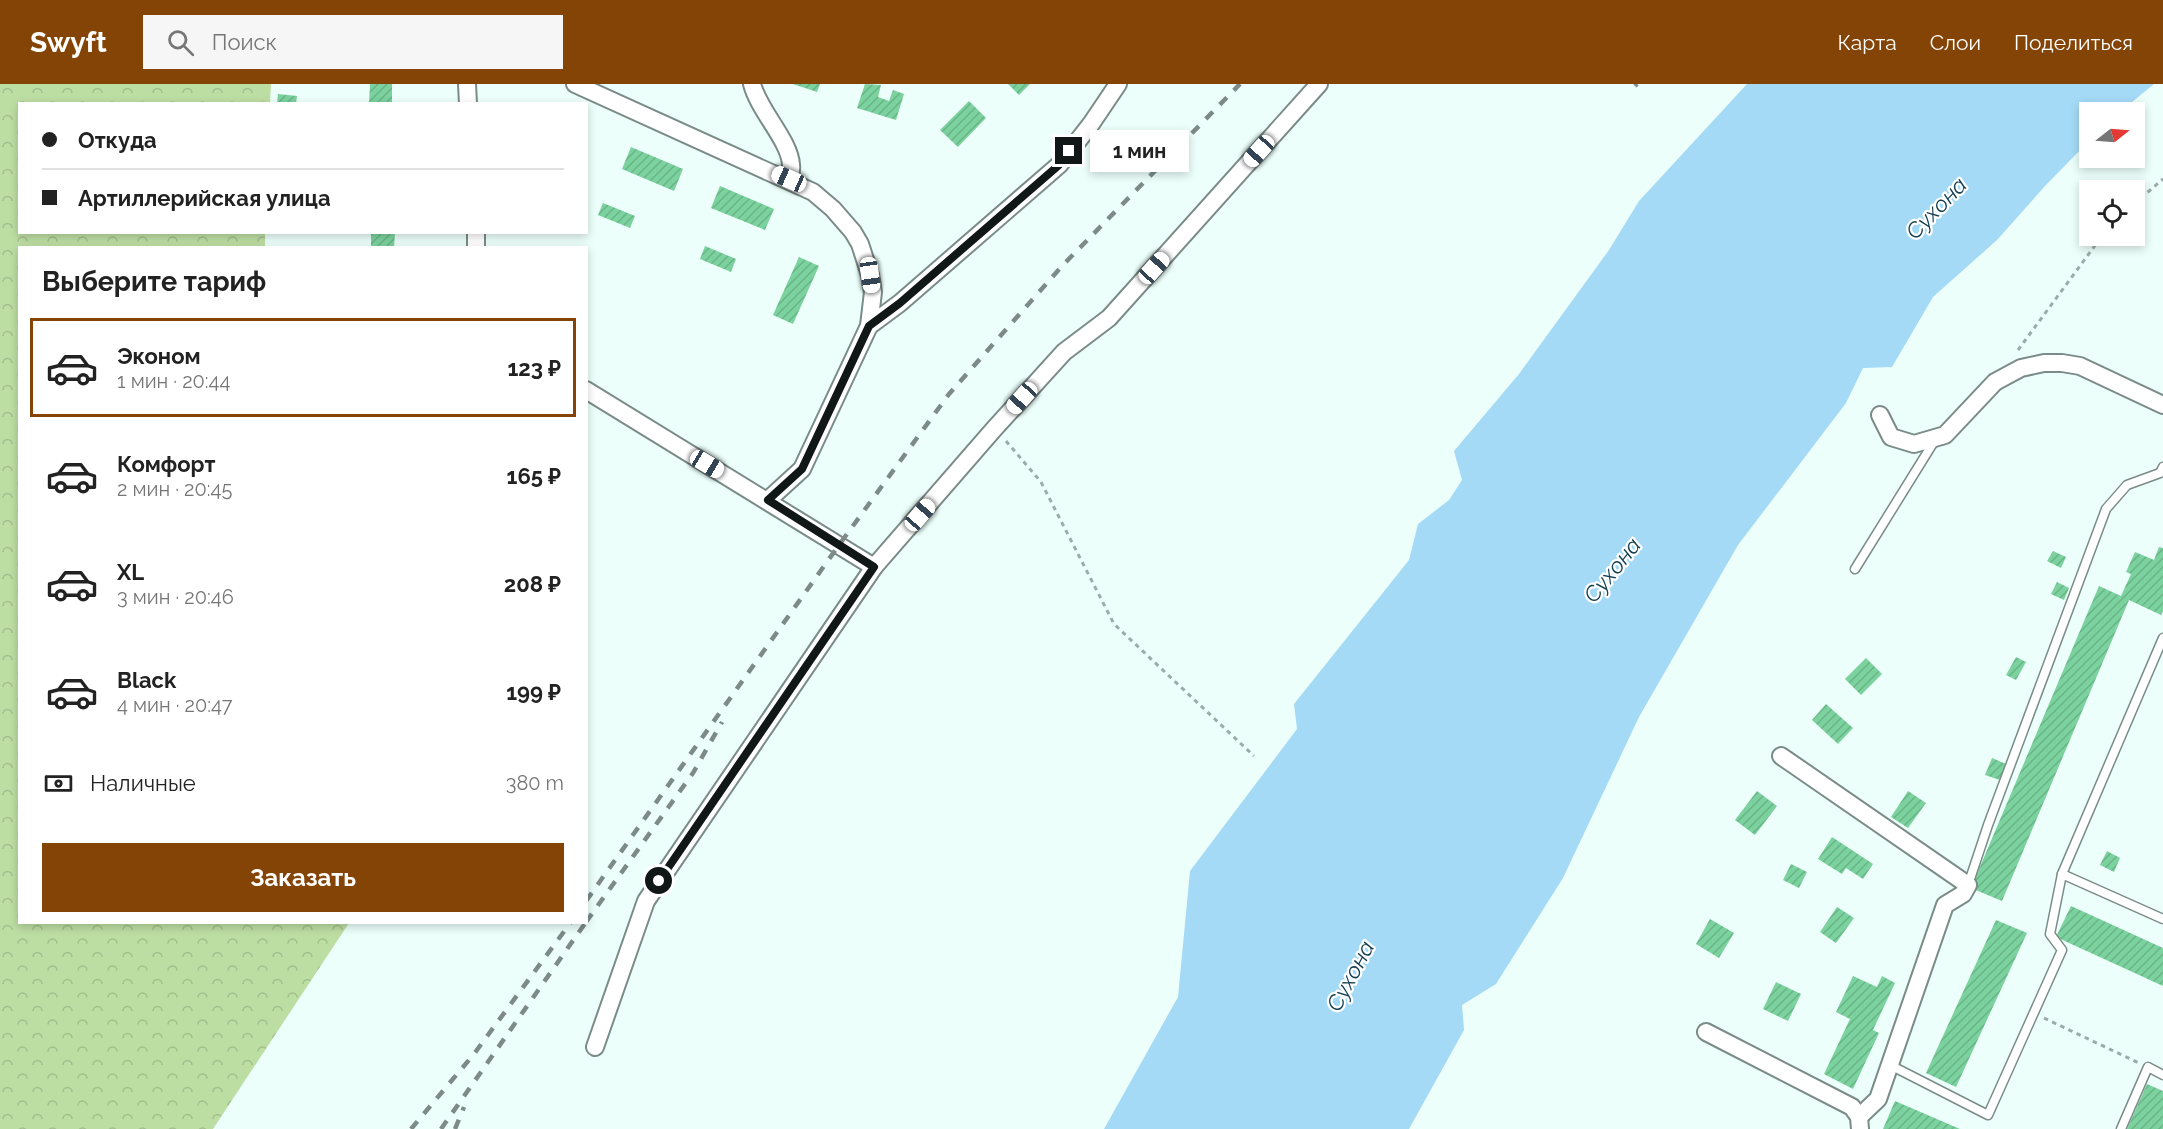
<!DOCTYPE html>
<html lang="ru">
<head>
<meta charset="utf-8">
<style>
  :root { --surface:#fff; --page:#f6f6f6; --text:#222; --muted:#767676; --line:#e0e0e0; --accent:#834406 }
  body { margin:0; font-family:Raleway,sans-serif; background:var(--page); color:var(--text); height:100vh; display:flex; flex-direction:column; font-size:22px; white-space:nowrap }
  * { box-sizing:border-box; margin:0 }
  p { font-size:20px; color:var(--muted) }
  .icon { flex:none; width:33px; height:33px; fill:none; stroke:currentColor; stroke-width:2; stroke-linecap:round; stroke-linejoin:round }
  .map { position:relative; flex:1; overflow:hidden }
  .side { position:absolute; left:18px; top:162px; width:570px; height:678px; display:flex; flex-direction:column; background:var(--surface); border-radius:0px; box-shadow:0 3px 9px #0003 }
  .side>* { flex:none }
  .top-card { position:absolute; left:18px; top:18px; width:570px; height:132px; border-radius:0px; box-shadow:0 3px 9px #0003; display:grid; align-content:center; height:132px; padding:0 24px; background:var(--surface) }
  .needle { width:39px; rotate:73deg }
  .tools { position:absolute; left:2079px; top:18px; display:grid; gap:12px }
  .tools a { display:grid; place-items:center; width:66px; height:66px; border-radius:0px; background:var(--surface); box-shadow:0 3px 9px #0003; font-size:30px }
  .end { position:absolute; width:27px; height:27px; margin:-14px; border:8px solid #101716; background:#fff; box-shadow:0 0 0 3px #fff }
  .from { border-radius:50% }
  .bubble { position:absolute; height:42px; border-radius:0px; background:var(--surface); box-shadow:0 3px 9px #0003; font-size:20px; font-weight:700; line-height:42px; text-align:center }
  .car { position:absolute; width:18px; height:36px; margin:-18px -9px; border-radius:8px; box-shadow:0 0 4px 2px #0007; background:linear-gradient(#fff 24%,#345 0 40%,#fff 0 76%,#345 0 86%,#fff 0) }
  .top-card b { display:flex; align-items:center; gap:21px; height:57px; font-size:22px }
  .top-card b+b { border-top:2px solid var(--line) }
  .top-card i { width:15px; height:15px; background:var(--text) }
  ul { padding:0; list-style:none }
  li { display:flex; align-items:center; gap:18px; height:99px; margin:0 12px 9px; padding:0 12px; border:3px solid transparent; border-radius:0px }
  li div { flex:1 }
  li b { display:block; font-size:22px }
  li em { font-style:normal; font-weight:700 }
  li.on { border-color:var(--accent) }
  li>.icon { width:54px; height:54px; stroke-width:1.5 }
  h2 { padding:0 24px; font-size:27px; line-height:72px }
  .pay { display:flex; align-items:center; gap:15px; height:66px; padding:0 24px; font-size:22px }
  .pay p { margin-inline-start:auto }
  .cta { display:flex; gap:12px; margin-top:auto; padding:12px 24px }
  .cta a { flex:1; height:69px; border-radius:0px; background:var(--accent); color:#fff; font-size:24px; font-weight:700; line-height:69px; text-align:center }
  header { display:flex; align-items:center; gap:36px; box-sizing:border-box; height:84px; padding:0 30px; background:var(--accent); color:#fff }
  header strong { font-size:28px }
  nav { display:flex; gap:33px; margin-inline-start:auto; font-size:21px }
  .search { width:420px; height:54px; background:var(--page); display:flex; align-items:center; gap:15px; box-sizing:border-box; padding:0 21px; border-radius:0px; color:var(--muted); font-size:22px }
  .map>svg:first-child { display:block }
  .forest { fill:url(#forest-crowns) }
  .water { fill:#a4daf6 }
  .building { fill:url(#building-hatch) }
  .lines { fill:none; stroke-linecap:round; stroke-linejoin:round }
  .service-casing { stroke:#7b8c88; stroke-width:11 }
  .minor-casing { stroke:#7b8c88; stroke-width:20 }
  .path { stroke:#9caba8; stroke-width:3; stroke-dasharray:4.5 4.5; stroke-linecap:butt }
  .service { stroke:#fff; stroke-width:8 }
  .minor { stroke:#fff; stroke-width:16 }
  .rail { stroke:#7d8a88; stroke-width:4.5; stroke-dasharray:10 10; stroke-linecap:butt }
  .route { stroke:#101716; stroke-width:8 }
  .labels { text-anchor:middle; stroke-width:4.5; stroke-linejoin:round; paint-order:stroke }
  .water-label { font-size:22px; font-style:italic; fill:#154053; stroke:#fff }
</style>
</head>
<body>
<header>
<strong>Swyft</strong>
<div class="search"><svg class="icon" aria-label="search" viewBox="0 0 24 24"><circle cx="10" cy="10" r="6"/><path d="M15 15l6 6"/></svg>Поиск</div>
<nav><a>Карта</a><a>Слои</a><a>Поделиться</a></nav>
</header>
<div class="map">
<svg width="2163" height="1045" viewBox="0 0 2163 1045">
  <defs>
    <pattern id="forest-crowns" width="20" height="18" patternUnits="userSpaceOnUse" patternTransform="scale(1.5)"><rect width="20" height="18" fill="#bddea3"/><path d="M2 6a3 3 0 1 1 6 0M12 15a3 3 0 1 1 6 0" fill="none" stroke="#a1be8c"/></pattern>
    <pattern id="building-hatch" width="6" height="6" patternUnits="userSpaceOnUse" patternTransform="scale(1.5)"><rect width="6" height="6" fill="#7bd29e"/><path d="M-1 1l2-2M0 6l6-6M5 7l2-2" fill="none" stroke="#69b487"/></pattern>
  </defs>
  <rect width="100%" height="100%" fill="#ecfffb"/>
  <path class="forest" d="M 0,0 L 271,0 L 270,19 L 20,20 L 20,148 L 265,149 L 265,163 L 20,164 L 20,838 L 349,839 L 213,1045 L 0,1045 Z"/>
  <path class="water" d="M 1747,0 L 2154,0 L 2120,28 L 2090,28 L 2089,57 L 2045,102 L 1997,156 L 1933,213 L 1892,283 L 1863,284 L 1846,319 L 1738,461 L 1639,633 L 1563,794 L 1496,900 L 1462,921 L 1464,946 L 1409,1045 L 1104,1045 L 1178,913 L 1190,787 L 1297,645 L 1294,620 L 1409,476 L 1418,440 L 1449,416 L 1462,396 L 1454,367 L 1519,290 L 1609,166 L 1639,117 Z"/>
  <g class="building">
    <path d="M 370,0 L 392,0 L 392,20 L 369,20 Z"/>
    <path d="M 793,0 L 820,0 L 817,8 Z"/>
    <path d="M 865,0 L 881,1 L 878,13 L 889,17 L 893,6 L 904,10 L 896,36 L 857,24 Z"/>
    <path d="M 1008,0 L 1030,0 L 1019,11 Z"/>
    <path d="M 278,10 L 297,12 L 296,20 L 277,20 Z"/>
    <path d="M 969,17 L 986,34 L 958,63 L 940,46 Z"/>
    <path d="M 631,63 L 683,85 L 674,107 L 622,85 Z"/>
    <path d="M 720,102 L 774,125 L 765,146 L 711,124 Z"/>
    <path d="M 603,119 L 635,132 L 630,144 L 598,131 Z"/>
    <path d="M 371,148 L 395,148 L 394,164 L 371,164 Z"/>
    <path d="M 705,162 L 736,175 L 731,188 L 700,175 Z"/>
    <path d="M 799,173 L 819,182 L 793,240 L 773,231 Z"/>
    <path d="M 2159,463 L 2163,464 L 2163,527 L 2161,531 L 2129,516 L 2002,817 L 1971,804 L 2099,502 L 2121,512 L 2131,490 L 2126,488 L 2135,468 L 2154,476 Z"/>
    <path d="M 2053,467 L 2066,473 L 2061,484 L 2047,477 Z"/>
    <path d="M 2057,498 L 2069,504 L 2064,516 L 2051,510 Z"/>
    <path d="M 2016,573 L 2026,578 L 2016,596 L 2006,591 Z"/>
    <path d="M 1866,574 L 1882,590 L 1861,611 L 1845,595 Z"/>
    <path d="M 1826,620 L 1853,644 L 1838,660 L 1812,636 Z"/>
    <path d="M 1992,674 L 2006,680 L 2000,696 L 1985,691 Z"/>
    <path d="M 1757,707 L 1777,722 L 1755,751 L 1735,736 Z"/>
    <path d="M 1908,707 L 1926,719 L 1908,744 L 1891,733 Z"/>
    <path d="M 1832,753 L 1873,780 L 1863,795 L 1846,784 L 1842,790 L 1818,775 Z"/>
    <path d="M 2107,767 L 2120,774 L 2114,788 L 2100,781 Z"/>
    <path d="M 1791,780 L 1807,788 L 1799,804 L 1783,796 Z"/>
    <path d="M 2071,822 L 2163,864 L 2163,902 L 2056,853 Z"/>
    <path d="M 1837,823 L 1854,834 L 1836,859 L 1820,848 Z"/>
    <path d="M 1710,835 L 1734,849 L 1719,874 L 1696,860 Z"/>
    <path d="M 1996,836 L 2027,849 L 1956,1003 L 1926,989 Z"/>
    <path d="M 1853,892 L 1877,903 L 1882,892 L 1895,899 L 1873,946 L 1879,949 L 1853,1005 L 1824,990 L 1850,935 L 1836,928 Z"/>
    <path d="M 1776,898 L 1801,910 L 1788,937 L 1763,925 Z"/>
    <path d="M 2147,1000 L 2163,1007 L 2163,1045 L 2127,1045 Z"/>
    <path d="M 1895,1017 L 1960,1045 L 1883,1045 Z"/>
  </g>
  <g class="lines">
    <defs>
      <g id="service">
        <path d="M 1855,485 L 1935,356"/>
        <path d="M 2163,554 L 2062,790 L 2163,835"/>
        <path d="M 1968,801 L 1988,741 L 2106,425 L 2127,401 L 2160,389 L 2163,383"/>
        <path d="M 1890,981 L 1988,1031 L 2062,866 L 2050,850 L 2062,790"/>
        <path d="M 2121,1045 L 2148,983 L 2163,991"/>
      </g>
      <g id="minor">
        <path d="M 467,0 L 468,20"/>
        <path d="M 575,0 L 813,108 L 833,125 L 853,148 L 860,160 L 870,191 L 873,208 L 869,242 L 802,385 L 768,416"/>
        <path d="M 752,0 C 759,27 790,57 791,81 C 792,86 790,91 789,95"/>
        <path d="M 476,148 L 476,164"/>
        <path d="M 869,242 L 900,219 L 1059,81 L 1091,40 L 1118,0"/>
        <path d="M 586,306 L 874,483 L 994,345 L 1064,268 L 1109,234 L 1319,0"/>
        <path d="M 1880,331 L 1891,353 L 1914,360 L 1945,351 L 1995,298 L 2021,284 L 2044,279 L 2062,279 L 2080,282 L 2163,321"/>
        <path d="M 1781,672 L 1968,801 L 1963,810 L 1945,821 L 1878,1015 L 1859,1033"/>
        <path d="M 1706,948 L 1852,1023 L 1859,1033 L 1860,1045"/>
        <path d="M 595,963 L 646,817 L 874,483"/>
      </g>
    </defs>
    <use href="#service" class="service-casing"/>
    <use href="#minor" class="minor-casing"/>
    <g class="path">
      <path d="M 2134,120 L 2163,95"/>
      <path d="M 2018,266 L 2102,152"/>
      <path d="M 1006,357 L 1041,398 L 1114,540 L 1254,672"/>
      <path d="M 2044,934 L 2139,979"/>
    </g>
    <use href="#service" class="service"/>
    <use href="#minor" class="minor"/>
    <g class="rail">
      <path d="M 1635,2 L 1637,0"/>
      <path d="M 586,817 L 839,461 L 949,310 L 1062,182 L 1240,0"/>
      <path d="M 586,838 L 693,689 L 722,638"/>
      <path d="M 411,1045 L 474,970 L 571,838"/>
      <path d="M 441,1045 L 586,838"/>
      <path d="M 455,1045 L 464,1023"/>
    </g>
  </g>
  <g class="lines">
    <path class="route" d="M 659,797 L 874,483 L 768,416 L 802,385 L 869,242 L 900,219 L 1059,81 L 1069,67"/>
  </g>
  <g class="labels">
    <g class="water-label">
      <text transform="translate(1936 124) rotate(-46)" y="8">Сухона</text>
      <text transform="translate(1612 486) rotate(-51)" y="8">Сухона</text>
      <text transform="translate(1350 892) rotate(-62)" y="8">Сухона</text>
    </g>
  </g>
</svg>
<div class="tools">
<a><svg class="needle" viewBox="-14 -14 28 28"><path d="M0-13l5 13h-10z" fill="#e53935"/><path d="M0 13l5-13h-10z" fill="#767676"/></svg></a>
<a><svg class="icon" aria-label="locate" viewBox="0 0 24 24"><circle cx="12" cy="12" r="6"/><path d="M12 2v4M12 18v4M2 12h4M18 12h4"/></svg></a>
</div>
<i class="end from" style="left:659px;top:797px"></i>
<i class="end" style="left:1069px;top:67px"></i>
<div class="bubble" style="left:1090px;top:46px;width:99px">1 мин</div>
<i class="car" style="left:1259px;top:67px;rotate:222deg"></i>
<i class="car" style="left:789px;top:95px;rotate:294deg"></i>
<i class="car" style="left:1154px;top:184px;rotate:42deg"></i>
<i class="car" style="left:870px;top:191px;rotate:172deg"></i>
<i class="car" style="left:1022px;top:314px;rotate:222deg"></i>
<i class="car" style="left:707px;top:380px;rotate:121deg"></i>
<i class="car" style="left:920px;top:431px;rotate:41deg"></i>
<div class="top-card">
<b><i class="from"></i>Откуда</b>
<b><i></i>Артиллерийская улица</b>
</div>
<section class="side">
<h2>Выберите тариф</h2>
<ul>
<li class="on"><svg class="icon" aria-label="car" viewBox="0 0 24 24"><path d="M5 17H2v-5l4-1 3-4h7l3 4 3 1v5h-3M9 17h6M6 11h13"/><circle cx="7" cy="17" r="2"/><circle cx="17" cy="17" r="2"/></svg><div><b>Эконом</b><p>1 мин · 20:44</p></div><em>123 ₽</em></li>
<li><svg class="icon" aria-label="car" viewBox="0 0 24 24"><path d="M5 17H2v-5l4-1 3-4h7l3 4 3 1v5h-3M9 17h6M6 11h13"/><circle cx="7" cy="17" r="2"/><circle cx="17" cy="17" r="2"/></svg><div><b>Комфорт</b><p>2 мин · 20:45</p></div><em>165 ₽</em></li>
<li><svg class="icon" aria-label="car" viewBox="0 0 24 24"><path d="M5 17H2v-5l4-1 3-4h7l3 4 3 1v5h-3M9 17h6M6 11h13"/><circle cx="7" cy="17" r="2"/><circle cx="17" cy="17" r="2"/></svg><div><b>XL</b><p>3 мин · 20:46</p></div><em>208 ₽</em></li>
<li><svg class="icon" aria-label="car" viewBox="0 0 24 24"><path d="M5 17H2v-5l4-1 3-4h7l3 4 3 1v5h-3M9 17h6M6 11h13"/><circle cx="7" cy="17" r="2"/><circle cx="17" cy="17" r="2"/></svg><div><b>Black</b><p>4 мин · 20:47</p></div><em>199 ₽</em></li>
</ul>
<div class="pay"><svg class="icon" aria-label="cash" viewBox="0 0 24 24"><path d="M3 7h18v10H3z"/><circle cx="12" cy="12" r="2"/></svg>Наличные<p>380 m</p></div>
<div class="cta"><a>Заказать</a></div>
</section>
</div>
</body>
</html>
